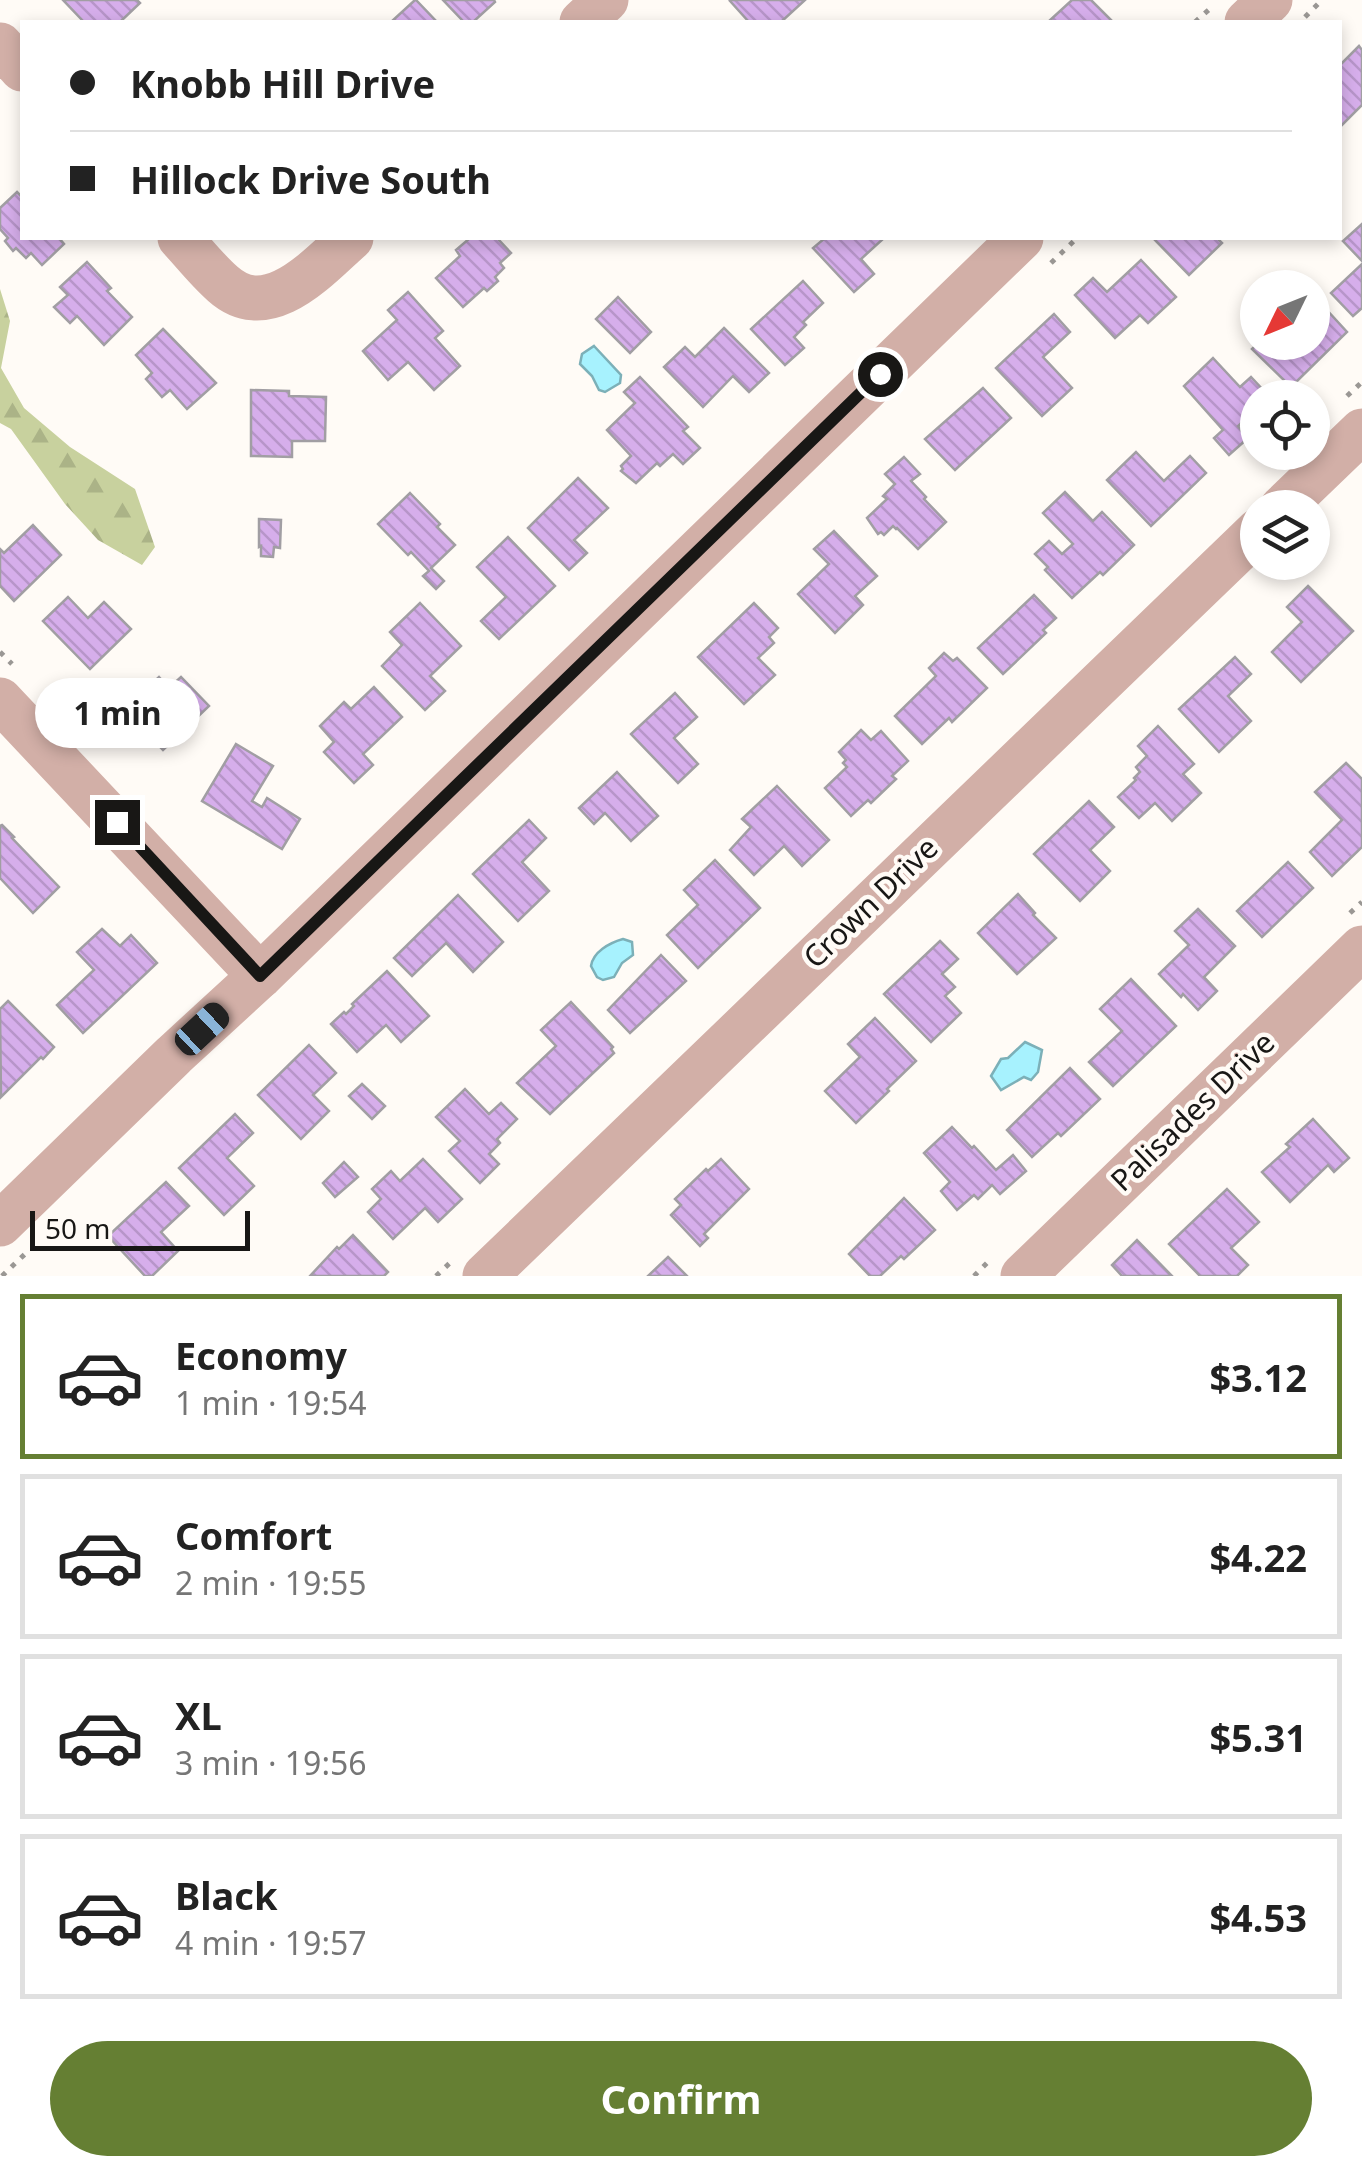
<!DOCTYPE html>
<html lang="en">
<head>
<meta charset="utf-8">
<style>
  :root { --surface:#fff; --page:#f6f6f6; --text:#222; --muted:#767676; --line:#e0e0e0; --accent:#657f33 }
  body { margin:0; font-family:"Noto Sans",sans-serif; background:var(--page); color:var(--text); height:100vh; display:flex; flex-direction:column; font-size:38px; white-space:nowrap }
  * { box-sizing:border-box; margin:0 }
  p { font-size:32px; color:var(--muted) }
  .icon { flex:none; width:55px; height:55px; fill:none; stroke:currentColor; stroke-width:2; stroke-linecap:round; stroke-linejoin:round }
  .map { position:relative; height:1276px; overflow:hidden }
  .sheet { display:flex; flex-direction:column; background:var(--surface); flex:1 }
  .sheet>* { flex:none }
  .top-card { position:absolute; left:20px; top:20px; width:1322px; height:220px; border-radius:0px; box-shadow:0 5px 15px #0003; display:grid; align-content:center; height:220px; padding:0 50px; background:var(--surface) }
  .needle { width:65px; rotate:227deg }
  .tools { position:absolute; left:1240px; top:270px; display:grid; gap:20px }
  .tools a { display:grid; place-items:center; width:90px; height:90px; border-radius:50%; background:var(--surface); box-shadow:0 5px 15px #0003; font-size:50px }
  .scale { position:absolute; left:30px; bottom:25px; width:220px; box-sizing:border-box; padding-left:10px; border:5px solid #181715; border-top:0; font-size:28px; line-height:35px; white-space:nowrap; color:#181715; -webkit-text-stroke:8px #fffbf6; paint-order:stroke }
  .end { position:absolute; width:45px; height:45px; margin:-22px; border:12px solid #181715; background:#fff; box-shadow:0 0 0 5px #fff }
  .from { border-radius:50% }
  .bubble { position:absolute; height:70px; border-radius:35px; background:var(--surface); box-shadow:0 5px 15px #0003; font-size:32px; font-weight:700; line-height:70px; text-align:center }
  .car { position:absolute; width:30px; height:60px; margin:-30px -15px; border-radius:12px; box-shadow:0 0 8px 2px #0007; background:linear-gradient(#222 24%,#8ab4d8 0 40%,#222 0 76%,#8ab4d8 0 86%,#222 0) }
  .top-card b { display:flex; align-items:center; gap:35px; height:95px; font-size:38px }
  .top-card b+b { border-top:2px solid var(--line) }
  .top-card i { width:25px; height:25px; background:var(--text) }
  ul { padding:18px 0 0; list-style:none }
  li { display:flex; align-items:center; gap:30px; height:165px; margin:0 20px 15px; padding:0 30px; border:5px solid var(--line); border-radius:0px }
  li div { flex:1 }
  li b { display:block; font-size:38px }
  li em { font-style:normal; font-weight:700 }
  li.on { border-color:var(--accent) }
  li>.icon { width:90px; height:90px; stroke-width:1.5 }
  .primary-button { display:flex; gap:20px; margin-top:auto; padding:20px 50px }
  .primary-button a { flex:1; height:115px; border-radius:60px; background:var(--accent); color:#fff; font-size:40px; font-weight:700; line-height:115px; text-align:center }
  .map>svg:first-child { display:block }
  .forest { fill:url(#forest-firs) }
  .water { fill:#a7f2fe; stroke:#7cb0b8; stroke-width:2.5 }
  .building { fill:url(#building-back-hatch); stroke:#a19ea3; stroke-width:2.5 }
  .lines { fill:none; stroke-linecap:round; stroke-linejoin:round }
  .path { stroke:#9a9794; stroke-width:5; stroke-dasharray:5 8; stroke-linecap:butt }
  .minor { stroke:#d2afa7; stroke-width:45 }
  .route { stroke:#181715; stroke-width:12 }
  .labels { text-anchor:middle; stroke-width:9; stroke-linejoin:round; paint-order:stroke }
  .street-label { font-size:30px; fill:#181715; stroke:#fffbf6 }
</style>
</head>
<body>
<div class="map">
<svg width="1362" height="1276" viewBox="0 0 1362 1276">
  <defs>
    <pattern id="forest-firs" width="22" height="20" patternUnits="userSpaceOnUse" patternTransform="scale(2.5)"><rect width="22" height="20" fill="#c8d19e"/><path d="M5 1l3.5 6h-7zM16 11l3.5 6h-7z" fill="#abb387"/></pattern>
    <pattern id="building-back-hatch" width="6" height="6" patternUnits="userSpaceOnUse" patternTransform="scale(2.5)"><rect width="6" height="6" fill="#d6aeeb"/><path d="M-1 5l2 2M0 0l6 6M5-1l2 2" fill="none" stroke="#b795c9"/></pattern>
  </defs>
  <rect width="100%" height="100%" fill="#fffbf6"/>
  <path class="forest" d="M 0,289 L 10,321 L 1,368 L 24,408 L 70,447 L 135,489 L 155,547 L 142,565 L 98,540 L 65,504 L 11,429 L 0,423 Z"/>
  <g class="water">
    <path d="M 594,346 L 621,375 L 620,383 L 605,392 L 599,390 L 592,376 L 580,364 L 582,354 Z"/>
    <path d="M 623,939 L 632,942 L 633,955 L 622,963 L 614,977 L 603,980 L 597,977 L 591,966 C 593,952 609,943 623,939 Z"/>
    <path d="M 1025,1042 L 1042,1050 L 1038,1072 L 1031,1080 L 1024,1077 L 1001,1090 L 991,1076 L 1001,1059 L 1008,1058 Z"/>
  </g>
  <g class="building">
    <path d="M 63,0 L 137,0 L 140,3 L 120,22 L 84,22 Z"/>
    <path d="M 416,0 L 437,22 L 391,22 L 415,0 Z"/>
    <path d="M 443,0 L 494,0 L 495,2 L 473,22 L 464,22 Z"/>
    <path d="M 732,0 L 805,0 L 781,22 L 749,22 L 730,1 Z"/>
    <path d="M 1072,0 L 1091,0 L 1111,20 L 1109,22 L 1048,22 Z"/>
    <path d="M 1359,46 L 1362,50 L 1362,105 L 1340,127 L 1340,65 Z"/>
    <path d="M 17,192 L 22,197 L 22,238 L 59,238 L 64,244 L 42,265 L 31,253 L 26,258 L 16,248 L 13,251 L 5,241 L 8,238 L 0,229 L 0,208 Z"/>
    <path d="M 1362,224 L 1362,261 L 1343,241 Z"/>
    <path d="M 470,238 L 497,238 L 511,253 L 500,263 L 504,268 L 495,277 L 498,281 L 487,291 L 484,288 L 463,307 L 436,278 L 460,256 L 456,250 Z"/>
    <path d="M 825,238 L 884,238 L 861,259 L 874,274 L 854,292 L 813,248 Z"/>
    <path d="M 1153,238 L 1217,238 L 1222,243 L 1189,275 Z"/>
    <path d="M 1141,260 L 1176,297 L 1148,323 L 1140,315 L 1115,338 L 1075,295 L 1093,278 L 1107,292 Z"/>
    <path d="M 87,262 L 111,288 L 107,291 L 132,317 L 104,345 L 77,316 L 70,323 L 54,307 L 68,295 L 60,287 Z"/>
    <path d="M 1362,264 L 1362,308 L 1353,316 L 1331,293 Z"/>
    <path d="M 803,281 L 823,303 L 803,322 L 806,325 L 794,337 L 804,348 L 785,365 L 751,329 Z"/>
    <path d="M 408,292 L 443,331 L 435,338 L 460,366 L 434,390 L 408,362 L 388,380 L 363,351 L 397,320 L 388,310 Z"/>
    <path d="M 1314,296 L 1347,332 L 1291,387 L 1252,349 L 1259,342 L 1312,342 Z"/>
    <path d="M 618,297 L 651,332 L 630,353 L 596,319 Z"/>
    <path d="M 1054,314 L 1070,332 L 1043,357 L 1072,388 L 1042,416 L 996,368 Z"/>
    <path d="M 724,328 L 769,373 L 749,392 L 733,376 L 703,407 L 664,367 L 685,347 L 695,357 Z"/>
    <path d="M 163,329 L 216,383 L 187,409 L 170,390 L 162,397 L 146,379 L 152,373 L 136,355 Z"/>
    <path d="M 1213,358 L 1240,387 L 1251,377 L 1266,393 L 1262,398 L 1258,398 L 1258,401 L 1247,412 L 1250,415 L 1238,426 L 1248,438 L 1229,455 L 1214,438 L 1223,430 L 1184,386 Z"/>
    <path d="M 640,377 L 688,427 L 683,431 L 700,448 L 683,464 L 673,454 L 660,466 L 657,463 L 636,483 L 621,471 L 623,469 L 621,466 L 631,456 L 607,430 L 635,403 L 624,392 Z"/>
    <path d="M 983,388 L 1011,418 L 955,470 L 925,439 Z"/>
    <path d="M 251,390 L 289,391 L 289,396 L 326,397 L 325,441 L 292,441 L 292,457 L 251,456 Z"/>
    <path d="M 1136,452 L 1164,481 L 1190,456 L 1206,473 L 1151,526 L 1107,480 Z"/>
    <path d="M 904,457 L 920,474 L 911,481 L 926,497 L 924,499 L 946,522 L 918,549 L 897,528 L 896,529 L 893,526 L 884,535 L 881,532 L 878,534 L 867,518 L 887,499 L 883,496 L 895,484 L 885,474 Z"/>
    <path d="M 578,478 L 608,508 L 574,540 L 587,553 L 569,570 L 528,528 Z"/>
    <path d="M 1065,492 L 1093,521 L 1102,512 L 1134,545 L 1103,575 L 1100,572 L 1072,598 L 1045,570 L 1048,567 L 1035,554 L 1049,541 L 1062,554 L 1073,544 L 1043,513 Z"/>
    <path d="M 410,493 L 440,524 L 437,527 L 455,545 L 431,568 L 444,581 L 436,589 L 423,576 L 429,571 L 411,552 L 408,555 L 378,524 Z"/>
    <path d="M 259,519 L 281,520 L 280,548 L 274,547 L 273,557 L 261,556 L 261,546 L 259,547 Z"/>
    <path d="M 33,525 L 61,555 L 14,601 L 0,586 L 0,549 L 4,553 Z"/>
    <path d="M 834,531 L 877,576 L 855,596 L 863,605 L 835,633 L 798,594 L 829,564 L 814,549 Z"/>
    <path d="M 508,537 L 555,586 L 499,639 L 481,621 L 506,597 L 477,567 Z"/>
    <path d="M 1308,586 L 1353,631 L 1301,682 L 1272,652 L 1302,622 L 1287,607 Z"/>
    <path d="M 1034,595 L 1056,618 L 1043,630 L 1046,633 L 1003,674 L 978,648 Z"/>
    <path d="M 68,597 L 88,618 L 104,602 L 131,629 L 90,669 L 43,621 Z"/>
    <path d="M 420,603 L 461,646 L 430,676 L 445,691 L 425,710 L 382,666 L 402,645 L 390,632 Z"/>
    <path d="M 754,603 L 778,628 L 769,637 L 774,643 L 758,658 L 775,675 L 744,704 L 698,657 Z"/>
    <path d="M 944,653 L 953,661 L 957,658 L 987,688 L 952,722 L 949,718 L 922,744 L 895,716 L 936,676 L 929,668 Z"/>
    <path d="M 1235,657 L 1251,674 L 1228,696 L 1251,721 L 1219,752 L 1179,709 Z"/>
    <path d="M 159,677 L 169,688 L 181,677 L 209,706 L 163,750 L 114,699 L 134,680 L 144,691 Z"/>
    <path d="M 374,687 L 402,717 L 363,754 L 373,765 L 354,783 L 324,752 L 334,742 L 320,726 L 344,702 L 351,709 Z"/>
    <path d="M 675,693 L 697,717 L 674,738 L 698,764 L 678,783 L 631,734 Z"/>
    <path d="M 1158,726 L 1194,764 L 1183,774 L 1201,793 L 1172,821 L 1155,803 L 1139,818 L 1118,797 L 1136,780 L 1134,778 L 1140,772 L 1136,767 L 1147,756 L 1138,746 Z"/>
    <path d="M 861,730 L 871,740 L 881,731 L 908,761 L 892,776 L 896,779 L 871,803 L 868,800 L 851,816 L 825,788 L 847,767 L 843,763 L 846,760 L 839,752 Z"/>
    <path d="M 236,744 L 273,766 L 252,801 L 262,807 L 267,798 L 300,819 L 282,849 L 202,801 Z"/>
    <path d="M 1346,763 L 1362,779 L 1362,847 L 1332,876 L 1310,852 L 1342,820 L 1315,792 Z"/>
    <path d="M 617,772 L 658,816 L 631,841 L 605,813 L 594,824 L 579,808 Z"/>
    <path d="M 777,786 L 829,840 L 802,866 L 784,846 L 754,875 L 730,850 L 751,827 L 742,819 Z"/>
    <path d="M 1089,801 L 1114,827 L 1090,850 L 1110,871 L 1080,901 L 1034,854 Z"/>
    <path d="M 529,820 L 546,838 L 522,862 L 549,891 L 518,921 L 473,874 Z"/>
    <path d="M 2,825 L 14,837 L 12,838 L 59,887 L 33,913 L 0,878 L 0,826 Z"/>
    <path d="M 715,860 L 760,908 L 698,968 L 667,935 L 698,905 L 684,890 Z"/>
    <path d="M 1288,862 L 1313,888 L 1262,937 L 1237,911 Z"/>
    <path d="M 1018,894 L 1035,913 L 1033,915 L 1056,938 L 1017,974 L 978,933 Z"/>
    <path d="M 458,895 L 503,942 L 473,972 L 446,943 L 412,976 L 394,958 Z"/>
    <path d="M 1198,909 L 1235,946 L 1204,977 L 1217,991 L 1198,1010 L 1183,994 L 1181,997 L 1159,974 L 1189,945 L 1175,931 Z"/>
    <path d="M 102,929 L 120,946 L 131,935 L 157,963 L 83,1033 L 57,1005 L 94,970 L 77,952 Z"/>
    <path d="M 940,941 L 958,959 L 942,974 L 955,987 L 945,996 L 961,1013 L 931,1042 L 884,994 Z"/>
    <path d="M 661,955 L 686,981 L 630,1033 L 608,1010 Z"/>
    <path d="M 387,971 L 429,1016 L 401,1042 L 386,1025 L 357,1052 L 331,1024 L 344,1012 L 346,1014 L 354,1006 L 352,1004 Z"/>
    <path d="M 1131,979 L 1176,1026 L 1113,1086 L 1089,1062 L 1122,1031 L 1100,1009 Z"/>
    <path d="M 8,1001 L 54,1047 L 43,1059 L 41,1057 L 1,1097 L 0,1009 Z"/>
    <path d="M 571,1002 L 613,1047 L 611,1049 L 614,1053 L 550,1114 L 517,1083 L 556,1046 L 541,1030 Z"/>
    <path d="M 875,1018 L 916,1061 L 887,1089 L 889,1091 L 856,1123 L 825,1091 L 860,1057 L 848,1044 Z"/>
    <path d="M 309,1045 L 336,1073 L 313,1095 L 329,1111 L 301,1139 L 258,1095 Z"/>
    <path d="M 1070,1068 L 1100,1099 L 1061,1136 L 1058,1133 L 1032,1157 L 1007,1130 Z"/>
    <path d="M 362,1084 L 385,1106 L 372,1119 L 349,1096 Z"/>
    <path d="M 465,1089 L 489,1114 L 501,1103 L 517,1119 L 497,1139 L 500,1143 L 489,1154 L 499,1164 L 480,1183 L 449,1151 L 460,1141 L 436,1117 Z"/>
    <path d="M 235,1114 L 253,1133 L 227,1158 L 254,1186 L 224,1215 L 179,1168 Z"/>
    <path d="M 1313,1119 L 1349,1158 L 1334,1172 L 1328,1165 L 1290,1202 L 1262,1172 L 1290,1147 L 1286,1144 Z"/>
    <path d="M 952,1127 L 972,1148 L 974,1146 L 996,1170 L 1013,1155 L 1026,1171 L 1000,1194 L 992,1185 L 978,1199 L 974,1195 L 957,1210 L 941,1191 L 950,1182 L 924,1153 Z"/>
    <path d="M 423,1159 L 462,1199 L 438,1222 L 425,1208 L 393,1239 L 368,1212 L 381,1199 L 372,1189 L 391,1171 L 400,1181 Z"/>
    <path d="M 721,1159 L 749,1189 L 704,1234 L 708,1238 L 700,1246 L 671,1215 L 681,1205 L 675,1199 L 706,1169 L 708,1171 Z"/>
    <path d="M 344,1162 L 358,1177 L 335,1197 L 323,1183 Z"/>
    <path d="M 166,1182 L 189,1206 L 161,1232 L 178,1251 L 152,1276 L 145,1276 L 108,1236 Z"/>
    <path d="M 1227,1189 L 1259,1222 L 1231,1248 L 1248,1265 L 1237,1276 L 1200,1276 L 1169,1244 Z"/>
    <path d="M 904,1198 L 935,1230 L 904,1259 L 901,1256 L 880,1276 L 870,1276 L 849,1254 Z"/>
    <path d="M 353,1235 L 388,1272 L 384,1276 L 310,1276 L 337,1247 L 339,1249 Z"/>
    <path d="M 1137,1240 L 1172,1276 L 1122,1276 L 1112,1265 Z"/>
    <path d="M 668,1257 L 687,1276 L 648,1276 Z"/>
  </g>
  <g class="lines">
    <g class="path">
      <path d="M 1305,17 L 1322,0"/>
      <path d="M 1195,22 L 1213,6"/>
      <path d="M 1051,263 L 1077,238"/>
      <path d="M 1347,396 L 1362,382"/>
      <path d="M 0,652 L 12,664"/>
      <path d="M 1350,913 L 1362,902"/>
      <path d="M 2,1276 L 25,1254"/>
      <path d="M 436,1276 L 452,1261"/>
      <path d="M 974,1276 L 989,1261"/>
    </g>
    <g class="minor">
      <path d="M 582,22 L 606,0"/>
      <path d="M 1247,22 L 1270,0"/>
      <path d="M 0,45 L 22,69"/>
      <path d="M 180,238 C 194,253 207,270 223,284 C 269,325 319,266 351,238"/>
      <path d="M 1282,508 L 1362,431"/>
      <path d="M 0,700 L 260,976"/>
      <path d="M 0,1224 L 174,1055 L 260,976 L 1021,238"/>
      <path d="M 485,1276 L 1258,531"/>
      <path d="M 1023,1276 L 1362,948"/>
    </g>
  </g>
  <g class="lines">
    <path class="route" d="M 117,822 L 260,976 L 880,374"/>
  </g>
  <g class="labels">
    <g class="street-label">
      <text transform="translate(871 903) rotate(-44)" y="10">Crown Drive</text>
      <text transform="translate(1193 1112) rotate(-44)" y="10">Palisades Drive</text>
    </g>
  </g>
</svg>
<div class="tools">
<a><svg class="needle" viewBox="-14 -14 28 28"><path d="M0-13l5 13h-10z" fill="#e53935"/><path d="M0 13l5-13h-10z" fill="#767676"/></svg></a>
<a><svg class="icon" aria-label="locate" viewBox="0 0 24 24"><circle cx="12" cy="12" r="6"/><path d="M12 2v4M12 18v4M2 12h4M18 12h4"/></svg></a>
<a><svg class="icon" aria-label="layers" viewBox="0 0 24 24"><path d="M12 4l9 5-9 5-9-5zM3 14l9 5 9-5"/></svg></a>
</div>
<div class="scale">50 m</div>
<i class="end from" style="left:880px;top:374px"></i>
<i class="end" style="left:117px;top:822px"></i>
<div class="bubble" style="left:35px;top:678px;width:165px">1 min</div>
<i class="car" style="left:202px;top:1029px;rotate:47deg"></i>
<div class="top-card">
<b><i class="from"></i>Knobb Hill Drive</b>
<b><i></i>Hillock Drive South</b>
</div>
</div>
<section class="sheet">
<ul>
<li class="on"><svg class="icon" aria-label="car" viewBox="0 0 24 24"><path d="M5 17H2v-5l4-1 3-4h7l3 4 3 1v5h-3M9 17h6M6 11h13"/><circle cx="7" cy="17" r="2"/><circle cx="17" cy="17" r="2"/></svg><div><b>Economy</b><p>1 min · 19:54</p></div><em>$3.12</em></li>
<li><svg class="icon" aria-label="car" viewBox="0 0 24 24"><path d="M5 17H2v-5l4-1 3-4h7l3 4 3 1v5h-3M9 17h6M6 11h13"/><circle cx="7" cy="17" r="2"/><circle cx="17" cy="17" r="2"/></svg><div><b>Comfort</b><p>2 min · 19:55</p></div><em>$4.22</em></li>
<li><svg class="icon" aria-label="car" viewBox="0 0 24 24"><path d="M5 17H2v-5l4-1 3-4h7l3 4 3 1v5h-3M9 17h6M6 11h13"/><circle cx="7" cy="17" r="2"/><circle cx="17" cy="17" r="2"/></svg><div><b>XL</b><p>3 min · 19:56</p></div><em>$5.31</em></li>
<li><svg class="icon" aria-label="car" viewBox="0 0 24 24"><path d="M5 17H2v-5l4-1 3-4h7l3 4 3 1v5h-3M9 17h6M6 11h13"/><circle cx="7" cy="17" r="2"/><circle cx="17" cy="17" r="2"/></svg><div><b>Black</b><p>4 min · 19:57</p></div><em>$4.53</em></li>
</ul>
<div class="primary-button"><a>Confirm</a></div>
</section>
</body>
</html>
